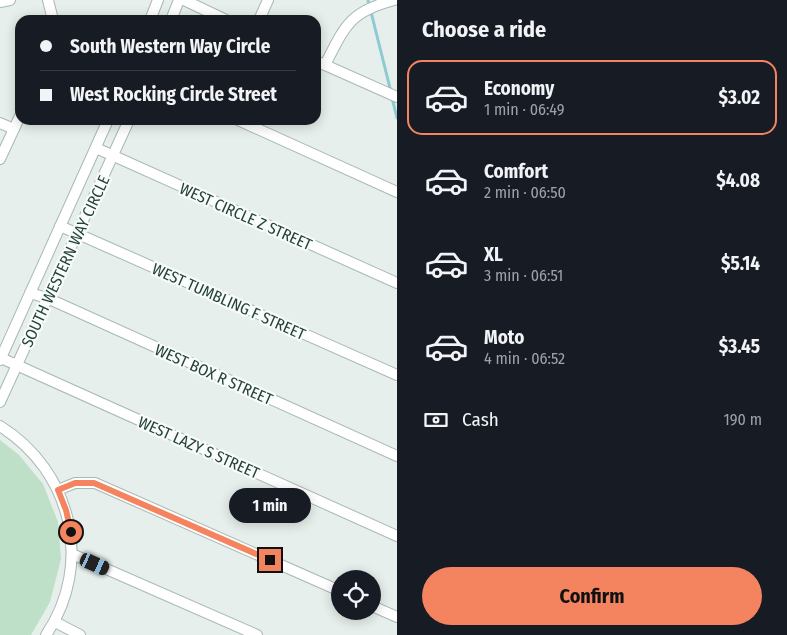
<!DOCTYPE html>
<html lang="en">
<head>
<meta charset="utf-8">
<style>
  :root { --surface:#171b24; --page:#242831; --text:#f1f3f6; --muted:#9ea1a6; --line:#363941; --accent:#f4845f }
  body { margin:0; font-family:"Fira Sans Condensed",sans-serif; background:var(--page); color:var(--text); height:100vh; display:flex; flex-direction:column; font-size:19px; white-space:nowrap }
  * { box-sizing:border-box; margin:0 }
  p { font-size:16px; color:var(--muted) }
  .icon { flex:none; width:28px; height:28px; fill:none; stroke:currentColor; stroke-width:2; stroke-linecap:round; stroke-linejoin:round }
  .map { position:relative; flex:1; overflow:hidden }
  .sheet { display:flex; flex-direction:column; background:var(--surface); width:390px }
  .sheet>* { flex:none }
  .banner { position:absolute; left:15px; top:15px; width:306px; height:110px; border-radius:15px; box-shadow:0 2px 12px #0003; display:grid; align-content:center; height:110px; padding:0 25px; background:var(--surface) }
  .controls { position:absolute; left:331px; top:570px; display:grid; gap:10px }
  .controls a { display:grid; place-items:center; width:50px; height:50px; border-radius:50%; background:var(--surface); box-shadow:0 2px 12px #0003; font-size:25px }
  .end { position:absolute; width:22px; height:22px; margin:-11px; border:6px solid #f4845f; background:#111; box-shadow:0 0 0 2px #111 }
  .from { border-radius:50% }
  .bubble { position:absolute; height:35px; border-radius:18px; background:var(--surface); box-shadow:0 2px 12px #0003; font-size:16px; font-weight:700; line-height:35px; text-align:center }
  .car { position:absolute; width:15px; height:30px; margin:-15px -8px; border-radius:6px; box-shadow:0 0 4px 1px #0007; background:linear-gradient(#222 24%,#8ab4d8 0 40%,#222 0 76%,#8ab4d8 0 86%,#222 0) }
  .banner b { display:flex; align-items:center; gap:18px; height:48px; font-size:19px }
  .banner b+b { border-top:1px solid var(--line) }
  .banner i { width:12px; height:12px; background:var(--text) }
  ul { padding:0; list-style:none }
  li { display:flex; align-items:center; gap:15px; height:75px; margin:0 10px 8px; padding:0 15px; border:2px solid transparent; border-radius:15px }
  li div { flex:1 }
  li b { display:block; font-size:19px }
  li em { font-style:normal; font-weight:700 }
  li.current { border-color:var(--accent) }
  li>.icon { width:45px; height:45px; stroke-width:1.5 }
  h2 { padding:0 25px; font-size:22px; line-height:60px }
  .pay { display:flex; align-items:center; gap:12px; height:55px; padding:0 25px; font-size:19px }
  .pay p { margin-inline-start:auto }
  .primary-button { display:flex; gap:10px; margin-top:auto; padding:10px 25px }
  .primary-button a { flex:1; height:58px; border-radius:30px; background:var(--accent); color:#111; font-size:20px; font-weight:700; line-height:58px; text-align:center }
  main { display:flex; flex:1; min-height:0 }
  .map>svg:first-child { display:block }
  .green { fill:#bfe0c8 }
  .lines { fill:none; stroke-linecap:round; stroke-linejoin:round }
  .stream { stroke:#8ec9d4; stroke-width:3 }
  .street-casing { stroke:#a8b8b2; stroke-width:12 }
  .street { stroke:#fff; stroke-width:10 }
  .route { stroke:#f4845f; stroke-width:6 }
  .labels { text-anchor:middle; stroke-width:4.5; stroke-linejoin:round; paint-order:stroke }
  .street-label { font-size:16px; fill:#24423a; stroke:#f7fbf9 }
</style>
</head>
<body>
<main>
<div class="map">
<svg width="397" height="635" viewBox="0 0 397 635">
  <rect width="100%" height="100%" fill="#e6efeb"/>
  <path class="green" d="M 0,440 L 19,455 L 43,484 L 58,522 L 61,559 L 50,602 L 31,635 L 0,635 Z"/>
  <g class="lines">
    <g class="stream">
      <path d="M 368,0 L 391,92"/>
      <path d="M 392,98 L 397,118"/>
    </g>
    <defs>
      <g id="street">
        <path d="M 48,0 L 53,20"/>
        <path d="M 184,0 L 226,20"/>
        <path d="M 0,2 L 10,0"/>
        <path d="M 150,20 L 158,0"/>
        <path d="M 171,20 L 179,0"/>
        <path d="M 259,20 L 268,0"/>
        <path d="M 316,61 L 397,97"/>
        <path d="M 325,65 C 345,26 349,12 394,0"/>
        <path d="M 238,120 L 397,192"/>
        <path d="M 0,123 L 14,129"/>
        <path d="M 96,148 L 397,283"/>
        <path d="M 0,159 L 20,116"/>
        <path d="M 60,226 L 397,375"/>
        <path d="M 30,293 L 47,298 L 397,456"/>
        <path d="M 1,358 L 397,536"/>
        <path d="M 0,360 L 108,120"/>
        <path d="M 0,402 L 129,120"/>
        <path d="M 0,426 C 72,471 94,564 46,635"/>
        <path d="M 58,490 L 75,483 L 95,483 L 340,591"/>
        <path d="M 72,554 L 257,635"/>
        <path d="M 372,606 L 397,617"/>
        <path d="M 55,622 L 80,635"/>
      </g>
    </defs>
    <use href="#street" class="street-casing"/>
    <use href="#street" class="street"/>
  </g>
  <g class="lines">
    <path class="route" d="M 71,532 L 66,510 L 58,490 L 75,483 L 94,483 L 270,560"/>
  </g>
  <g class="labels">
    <g class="street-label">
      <text transform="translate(246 216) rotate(24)" y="6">WEST CIRCLE Z STREET</text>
      <text transform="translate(65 261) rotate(-65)" y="6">SOUTH WESTERN WAY CIRCLE</text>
      <text transform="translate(229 301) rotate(24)" y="6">WEST TUMBLING F STREET</text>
      <text transform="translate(214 374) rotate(24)" y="6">WEST BOX R STREET</text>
      <text transform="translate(199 447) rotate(24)" y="6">WEST LAZY S STREET</text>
    </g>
  </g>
</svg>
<div class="controls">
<a><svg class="icon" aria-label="locate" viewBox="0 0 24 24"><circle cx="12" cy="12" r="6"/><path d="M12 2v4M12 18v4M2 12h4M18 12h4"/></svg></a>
</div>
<i class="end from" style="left:71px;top:532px"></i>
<i class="end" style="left:270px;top:560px"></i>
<div class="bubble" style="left:229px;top:488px;width:82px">1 min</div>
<i class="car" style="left:95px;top:564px;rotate:114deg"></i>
<div class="banner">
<b><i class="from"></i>South Western Way Circle</b>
<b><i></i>West Rocking Circle Street</b>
</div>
</div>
<section class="sheet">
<h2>Choose a ride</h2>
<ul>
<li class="current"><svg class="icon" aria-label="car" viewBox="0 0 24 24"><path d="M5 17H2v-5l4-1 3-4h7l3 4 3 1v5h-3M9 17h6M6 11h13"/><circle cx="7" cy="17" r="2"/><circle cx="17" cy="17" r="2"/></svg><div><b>Economy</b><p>1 min · 06:49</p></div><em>$3.02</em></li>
<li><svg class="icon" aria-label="car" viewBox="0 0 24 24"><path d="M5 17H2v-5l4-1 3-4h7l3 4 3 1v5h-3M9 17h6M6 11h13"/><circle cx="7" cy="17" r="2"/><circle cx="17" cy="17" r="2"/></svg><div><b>Comfort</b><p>2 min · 06:50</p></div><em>$4.08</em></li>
<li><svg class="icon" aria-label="car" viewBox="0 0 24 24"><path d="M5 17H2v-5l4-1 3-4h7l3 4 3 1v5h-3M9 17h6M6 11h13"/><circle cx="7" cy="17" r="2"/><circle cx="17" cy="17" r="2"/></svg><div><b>XL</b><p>3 min · 06:51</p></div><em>$5.14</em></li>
<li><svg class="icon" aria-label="car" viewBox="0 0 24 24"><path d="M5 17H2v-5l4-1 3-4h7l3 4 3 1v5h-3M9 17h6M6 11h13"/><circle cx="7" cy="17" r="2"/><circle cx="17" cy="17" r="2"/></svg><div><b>Moto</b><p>4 min · 06:52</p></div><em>$3.45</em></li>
</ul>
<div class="pay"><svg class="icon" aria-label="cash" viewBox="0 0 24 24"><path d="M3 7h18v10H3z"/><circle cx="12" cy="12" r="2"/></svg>Cash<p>190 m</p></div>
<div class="primary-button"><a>Confirm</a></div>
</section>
</main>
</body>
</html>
